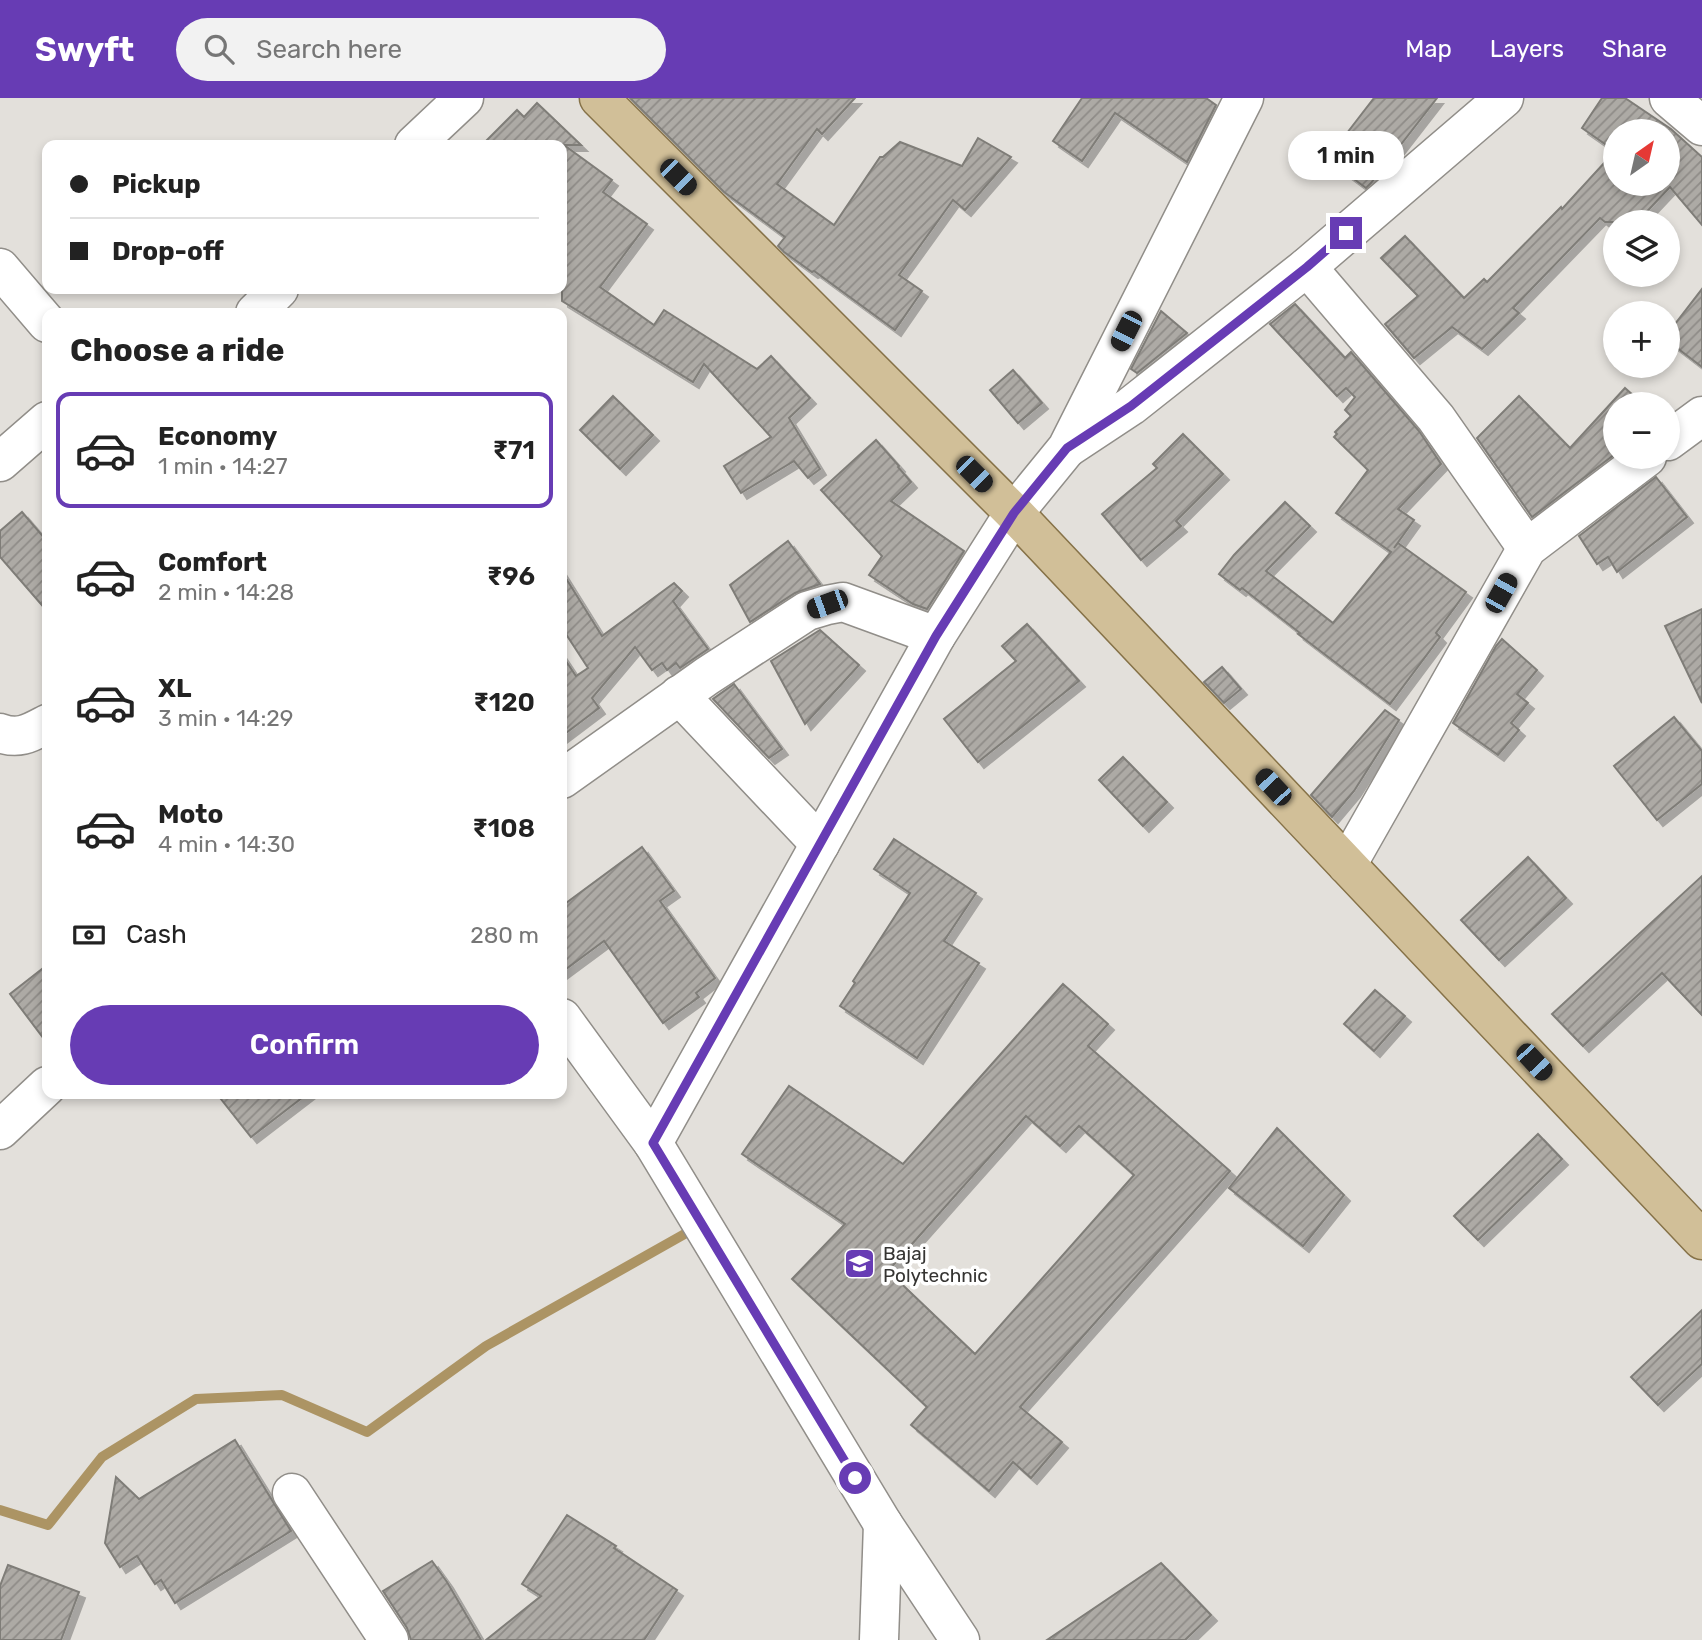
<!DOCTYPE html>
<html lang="en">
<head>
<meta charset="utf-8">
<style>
  :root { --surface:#fff; --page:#f2f2f2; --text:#222; --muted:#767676; --line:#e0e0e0; --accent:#673cb4 }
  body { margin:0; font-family:Rubik,sans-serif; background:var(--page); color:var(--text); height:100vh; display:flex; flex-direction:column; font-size:26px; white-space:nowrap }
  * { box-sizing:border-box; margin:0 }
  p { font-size:23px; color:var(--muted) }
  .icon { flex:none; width:38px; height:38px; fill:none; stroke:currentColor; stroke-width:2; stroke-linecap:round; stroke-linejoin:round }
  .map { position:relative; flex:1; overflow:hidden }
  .drawer { position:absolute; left:42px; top:210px; width:525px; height:791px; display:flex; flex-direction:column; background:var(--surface); border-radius:14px; box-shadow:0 4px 10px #0003 }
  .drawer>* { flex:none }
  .guide { position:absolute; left:42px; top:42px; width:525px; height:154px; border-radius:14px; box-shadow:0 4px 10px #0003; display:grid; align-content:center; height:154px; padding:0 28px; background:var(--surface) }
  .needle { width:46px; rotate:34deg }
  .controls { position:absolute; left:1603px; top:21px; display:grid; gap:14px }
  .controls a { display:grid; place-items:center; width:77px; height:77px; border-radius:50%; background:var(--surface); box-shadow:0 4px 10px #0003; font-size:35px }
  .end { position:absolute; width:32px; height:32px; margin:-16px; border:9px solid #673cb4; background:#fff; box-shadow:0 0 0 4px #fff }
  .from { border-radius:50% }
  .bubble { position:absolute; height:49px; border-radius:24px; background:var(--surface); box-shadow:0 4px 10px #0003; font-size:23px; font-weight:600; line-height:49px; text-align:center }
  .car { position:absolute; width:21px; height:42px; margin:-21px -10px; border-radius:9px; box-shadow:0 0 5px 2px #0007; background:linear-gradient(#222 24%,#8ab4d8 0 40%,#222 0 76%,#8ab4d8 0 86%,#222 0) }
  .guide b { display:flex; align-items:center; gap:24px; height:66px; font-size:26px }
  .guide b+b { border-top:2px solid var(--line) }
  .guide i { width:18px; height:18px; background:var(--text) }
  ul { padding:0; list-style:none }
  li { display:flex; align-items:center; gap:21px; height:116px; margin:0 14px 10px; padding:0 14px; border:4px solid transparent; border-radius:14px }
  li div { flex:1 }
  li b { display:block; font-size:26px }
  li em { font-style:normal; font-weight:600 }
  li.active { border-color:var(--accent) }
  li>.icon { width:63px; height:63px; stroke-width:1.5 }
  h2 { padding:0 28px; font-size:32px; line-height:84px }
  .pay { display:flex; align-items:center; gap:18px; height:77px; padding:0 28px; font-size:26px }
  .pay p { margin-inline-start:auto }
  .action { display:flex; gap:14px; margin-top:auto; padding:14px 28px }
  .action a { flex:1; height:80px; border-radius:42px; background:var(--accent); color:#fff; font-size:28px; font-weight:600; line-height:80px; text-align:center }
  header { display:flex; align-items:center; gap:42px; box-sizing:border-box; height:98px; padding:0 35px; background:var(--accent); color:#fff }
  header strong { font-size:33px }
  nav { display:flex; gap:38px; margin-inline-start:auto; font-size:24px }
  .search { width:490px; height:63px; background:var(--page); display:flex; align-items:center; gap:18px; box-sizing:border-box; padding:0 24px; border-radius:38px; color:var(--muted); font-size:26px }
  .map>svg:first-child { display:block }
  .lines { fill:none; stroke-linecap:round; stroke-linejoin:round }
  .stream { stroke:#ac9464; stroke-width:10 }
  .building { fill:url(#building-hatch); stroke:#7f7d78; stroke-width:2; fill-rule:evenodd; filter:url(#shadow) }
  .minor-casing { stroke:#918e89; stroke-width:41 }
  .major-casing { stroke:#867248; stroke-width:41 }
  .minor { stroke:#fff; stroke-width:38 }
  .major { stroke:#d1bf98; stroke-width:38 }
  .route { stroke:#673cb4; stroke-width:9 }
  .labels { text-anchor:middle; stroke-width:7; stroke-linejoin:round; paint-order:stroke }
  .poi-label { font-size:19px; fill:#353432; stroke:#fff; text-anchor:start }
</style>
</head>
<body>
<header>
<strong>Swyft</strong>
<div class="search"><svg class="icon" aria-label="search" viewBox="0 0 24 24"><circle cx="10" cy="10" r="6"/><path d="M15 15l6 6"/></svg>Search here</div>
<nav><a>Map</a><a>Layers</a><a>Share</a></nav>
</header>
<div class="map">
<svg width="1702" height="1542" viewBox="0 0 1702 1542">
  <defs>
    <pattern id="building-hatch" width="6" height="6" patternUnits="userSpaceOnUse" patternTransform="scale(1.75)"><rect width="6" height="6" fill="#adaaa5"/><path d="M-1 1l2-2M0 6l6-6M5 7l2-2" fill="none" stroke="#8e8b87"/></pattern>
    <filter id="shadow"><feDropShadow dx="6" dy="6" stdDeviation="0" flood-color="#0004"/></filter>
  </defs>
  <rect width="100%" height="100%" fill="#e3e0db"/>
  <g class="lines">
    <path class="stream" d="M 0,1412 L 48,1427 L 102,1359 L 196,1301 L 282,1297 L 367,1334 L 486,1248 L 697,1129"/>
  </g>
  <g class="building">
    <path d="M 630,0 L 855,0 L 822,36 L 817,31 L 777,86 L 834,127 L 880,59 L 883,59 L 900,44 L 962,68 L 978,40 L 1011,59 L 965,112 L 953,102 L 899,177 L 922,193 L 895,232 L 814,173 L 812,174 L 784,154 L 778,148 L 785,139 L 724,94 Z"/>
    <path d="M 1082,0 L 1206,0 L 1216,7 L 1187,64 L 1115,15 L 1082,63 L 1053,43 Z"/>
    <path d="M 1374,0 L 1437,0 L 1371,85 L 1366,90 L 1327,61 Z"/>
    <path d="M 1602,0 L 1625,0 L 1671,31 L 1702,59 L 1702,127 L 1670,89 L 1637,124 L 1605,124 L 1600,120 L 1513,210 L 1519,215 L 1482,251 L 1452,229 L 1414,260 L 1385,226 L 1418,198 L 1381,160 L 1405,138 L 1464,200 L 1484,181 L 1487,184 L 1561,109 L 1562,111 L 1615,53 L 1615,86 L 1668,86 L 1668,33 L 1615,33 L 1615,53 L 1582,30 Z"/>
    <path d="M 537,5 L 581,47 L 564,47 L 612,82 L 603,94 L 647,126 L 600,189 L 654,227 L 664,212 L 757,271 L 771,258 L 810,300 L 789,320 L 820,371 L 808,380 L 794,363 L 741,395 L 724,368 L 771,339 L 704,266 L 693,284 L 562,203 L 562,47 L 482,47 L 517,12 L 524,19 Z"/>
    <path d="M 1702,191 L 1702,269 L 1668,243 L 1668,235 Z"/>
    <path d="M 1295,206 L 1345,260 L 1351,254 L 1419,333 L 1441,366 L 1398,411 L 1414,422 L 1394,450 L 1398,445 L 1466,494 L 1436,535 L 1440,539 L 1390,606 L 1298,536 L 1300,535 L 1242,490 L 1240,492 L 1219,476 L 1234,457 L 1285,404 L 1310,428 L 1266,473 L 1333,525 L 1391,454 L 1336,415 L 1368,372 L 1334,339 L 1337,336 L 1335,334 L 1351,318 L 1345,312 L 1355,299 L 1346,290 L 1337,298 L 1270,226 Z"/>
    <path d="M 1161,213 L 1187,235 L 1137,275 L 1131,271 Z"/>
    <path d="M 1013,272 L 1042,305 L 1018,325 L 990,292 Z"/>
    <path d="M 1625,290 L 1643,306 L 1615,306 L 1615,356 L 1532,419 L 1477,340 L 1519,298 L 1570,350 Z"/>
    <path d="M 613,298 L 653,337 L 620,371 L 580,332 Z"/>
    <path d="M 1183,336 L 1223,376 L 1176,423 L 1181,428 L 1141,462 L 1102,416 L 1157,370 L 1153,366 Z"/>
    <path d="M 876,342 L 899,368 L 898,369 L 911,384 L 891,403 L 964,453 L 927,511 L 913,506 L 869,477 L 882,458 L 821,392 Z"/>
    <path d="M 1656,379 L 1687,419 L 1617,474 L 1608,459 L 1597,466 L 1579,438 Z"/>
    <path d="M 22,414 L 47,443 L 47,513 L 0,459 L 0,433 Z"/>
    <path d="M 788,443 L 820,486 L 795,495 L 750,524 L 730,487 Z"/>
    <path d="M 562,474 L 602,538 L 674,485 L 682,493 L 673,503 L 708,551 L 680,570 L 676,565 L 667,572 L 662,565 L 652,572 L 635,549 L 592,600 L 599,610 L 562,638 L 562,557 L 576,578 L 588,570 L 562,530 Z"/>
    <path d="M 1702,511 L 1702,605 L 1665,528 Z"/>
    <path d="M 1027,526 L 1079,583 L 978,664 L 944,621 L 1016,563 L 1002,548 Z"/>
    <path d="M 820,532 L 859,567 L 805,626 L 771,563 Z"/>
    <path d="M 1502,541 L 1537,572 L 1517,596 L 1528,605 L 1511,625 L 1519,632 L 1498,657 L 1453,625 L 1496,548 Z"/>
    <path d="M 1222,569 L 1241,591 L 1224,605 L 1204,584 Z"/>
    <path d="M 734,586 L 782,651 L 769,660 L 713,601 Z"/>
    <path d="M 1385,612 L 1399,622 L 1354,693 L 1332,719 L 1311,697 Z"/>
    <path d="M 1674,619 L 1702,653 L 1702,686 L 1657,722 L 1614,668 Z"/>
    <path d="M 1123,659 L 1167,704 L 1143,728 L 1099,682 Z"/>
    <path d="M 894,741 L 976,795 L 944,843 L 979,865 L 917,960 L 840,908 L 855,885 L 853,883 L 910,795 L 874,771 Z"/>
    <path d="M 642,749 L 674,793 L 660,803 L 715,880 L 696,895 L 699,899 L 663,925 L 604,843 L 562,874 L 562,808 Z"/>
    <path d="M 1528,759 L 1566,800 L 1499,862 L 1461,822 Z"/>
    <path d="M 1702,778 L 1702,917 L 1662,875 L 1583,948 L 1552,916 Z"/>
    <path d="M 47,867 L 47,945 L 10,896 Z"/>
    <path d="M 1063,886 L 1108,926 L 1088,948 L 1230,1073 L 1020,1309 L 1062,1344 L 1031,1380 L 1013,1364 L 989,1393 L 911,1327 L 927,1309 L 792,1181 L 845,1126 L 742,1056 L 789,988 L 903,1066 ZM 1026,1018 L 1060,1048 L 1079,1028 L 1134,1077 L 975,1256 L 888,1173 Z"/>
    <path d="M 1375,892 L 1405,918 L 1374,953 L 1344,926 Z"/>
    <path d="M 217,996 L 307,996 L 251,1039 Z"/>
    <path d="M 1277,1030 L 1344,1097 L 1303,1148 L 1229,1090 Z"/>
    <path d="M 1538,1036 L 1562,1061 L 1478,1142 L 1454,1118 Z"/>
    <path d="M 1702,1212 L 1702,1266 L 1658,1307 L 1631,1279 Z"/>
    <path d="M 235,1342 L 291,1433 L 175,1505 L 161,1482 L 155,1486 L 137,1458 L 120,1469 L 105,1445 L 116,1379 L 139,1401 Z"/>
    <path d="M 567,1417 L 616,1448 L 614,1450 L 677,1492 L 644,1542 L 486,1542 L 541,1498 L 522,1486 Z"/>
    <path d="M 432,1463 L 447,1484 L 481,1542 L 411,1542 L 407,1530 L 383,1493 Z"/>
    <path d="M 1161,1465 L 1211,1517 L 1185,1542 L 1047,1542 Z"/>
    <path d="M 8,1467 L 79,1494 L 61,1542 L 0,1542 L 0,1488 Z"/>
  </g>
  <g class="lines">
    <defs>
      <g id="minor">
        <path d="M 1669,0 L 1702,28"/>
        <path d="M 414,47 L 464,0"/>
        <path d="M 1307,169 L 1436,320 L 1527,450"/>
        <path d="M 0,170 L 47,225"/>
        <path d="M 255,215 L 279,191"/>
        <path d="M 1668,343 L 1702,318"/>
        <path d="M 1069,349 L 1131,308 L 1307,169 L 1504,0"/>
        <path d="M 0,364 L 47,323"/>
        <path d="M 679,597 L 820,746"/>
        <path d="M 0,635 C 19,642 30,635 47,626"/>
        <path d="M 562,681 L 707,578 L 807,513 L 827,507 L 843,504 L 936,538"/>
        <path d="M 1347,767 L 1527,450 L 1647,359"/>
        <path d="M 562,920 L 653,1045 L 883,1426 L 960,1542"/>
        <path d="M 0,1032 L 47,988"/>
        <path d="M 653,1045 L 936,538 L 1014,415 L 1067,350 L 1244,0"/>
        <path d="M 292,1395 L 389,1542"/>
        <path d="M 879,1542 L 883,1426"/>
      </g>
      <path id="major" d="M 599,0 L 1014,415 L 1702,1142"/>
    </defs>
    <use href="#minor" class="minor-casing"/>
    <use href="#major" class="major-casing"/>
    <use href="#minor" class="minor"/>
    <use href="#major" class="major"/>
  </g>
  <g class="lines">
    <path class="route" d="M 855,1380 L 653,1045 L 936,538 L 1014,415 L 1067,350 L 1131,308 L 1307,169 L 1346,135"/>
  </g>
  <defs>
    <symbol id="school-square" viewBox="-11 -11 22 22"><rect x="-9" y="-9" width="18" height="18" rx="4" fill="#673cb4" stroke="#fff"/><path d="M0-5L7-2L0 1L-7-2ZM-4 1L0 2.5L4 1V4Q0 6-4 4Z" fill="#fff"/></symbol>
  </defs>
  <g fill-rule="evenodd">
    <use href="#school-square" x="842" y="1148" width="35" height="35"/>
  </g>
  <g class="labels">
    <g class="poi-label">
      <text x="883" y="1162">Bajaj<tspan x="883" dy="22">Polytechnic</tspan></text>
    </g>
  </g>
</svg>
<div class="controls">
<a><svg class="needle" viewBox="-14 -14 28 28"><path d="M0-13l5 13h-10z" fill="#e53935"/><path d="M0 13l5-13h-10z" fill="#767676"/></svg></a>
<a><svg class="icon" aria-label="layers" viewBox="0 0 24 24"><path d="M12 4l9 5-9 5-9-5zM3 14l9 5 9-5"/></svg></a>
<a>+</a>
<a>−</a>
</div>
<i class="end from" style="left:855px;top:1380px"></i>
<i class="end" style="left:1346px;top:135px"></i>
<div class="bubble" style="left:1288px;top:33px;width:116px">1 min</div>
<i class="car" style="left:678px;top:79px;rotate:135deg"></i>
<i class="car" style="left:1126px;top:233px;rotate:207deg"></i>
<i class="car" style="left:974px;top:376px;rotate:135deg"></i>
<i class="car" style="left:1501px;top:495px;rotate:29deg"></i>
<i class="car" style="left:827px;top:506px;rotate:250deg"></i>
<i class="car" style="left:1273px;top:689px;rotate:317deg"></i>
<i class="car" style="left:1534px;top:964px;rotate:137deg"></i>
<div class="guide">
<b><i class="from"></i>Pickup</b>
<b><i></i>Drop-off</b>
</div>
<section class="drawer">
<h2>Choose a ride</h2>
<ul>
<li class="active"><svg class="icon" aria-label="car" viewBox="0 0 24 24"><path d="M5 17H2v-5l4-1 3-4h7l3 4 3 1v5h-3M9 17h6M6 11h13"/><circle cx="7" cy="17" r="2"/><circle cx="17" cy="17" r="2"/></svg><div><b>Economy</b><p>1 min · 14:27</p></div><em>₹71</em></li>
<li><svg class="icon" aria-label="car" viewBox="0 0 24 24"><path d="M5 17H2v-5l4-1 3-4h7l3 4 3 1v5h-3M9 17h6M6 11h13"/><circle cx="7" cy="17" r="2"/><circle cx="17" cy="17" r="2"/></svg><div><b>Comfort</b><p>2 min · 14:28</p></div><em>₹96</em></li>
<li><svg class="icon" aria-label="car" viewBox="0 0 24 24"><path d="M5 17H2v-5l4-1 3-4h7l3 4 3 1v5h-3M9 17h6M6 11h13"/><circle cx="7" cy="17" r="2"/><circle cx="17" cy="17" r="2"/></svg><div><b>XL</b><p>3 min · 14:29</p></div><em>₹120</em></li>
<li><svg class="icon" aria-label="car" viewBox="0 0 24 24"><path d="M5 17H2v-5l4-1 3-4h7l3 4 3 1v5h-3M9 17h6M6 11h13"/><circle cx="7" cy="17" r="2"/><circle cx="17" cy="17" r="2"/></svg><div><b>Moto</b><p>4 min · 14:30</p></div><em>₹108</em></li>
</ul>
<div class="pay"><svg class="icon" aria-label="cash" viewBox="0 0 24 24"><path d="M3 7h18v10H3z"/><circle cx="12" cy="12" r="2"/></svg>Cash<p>280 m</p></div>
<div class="action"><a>Confirm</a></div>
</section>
</div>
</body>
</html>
